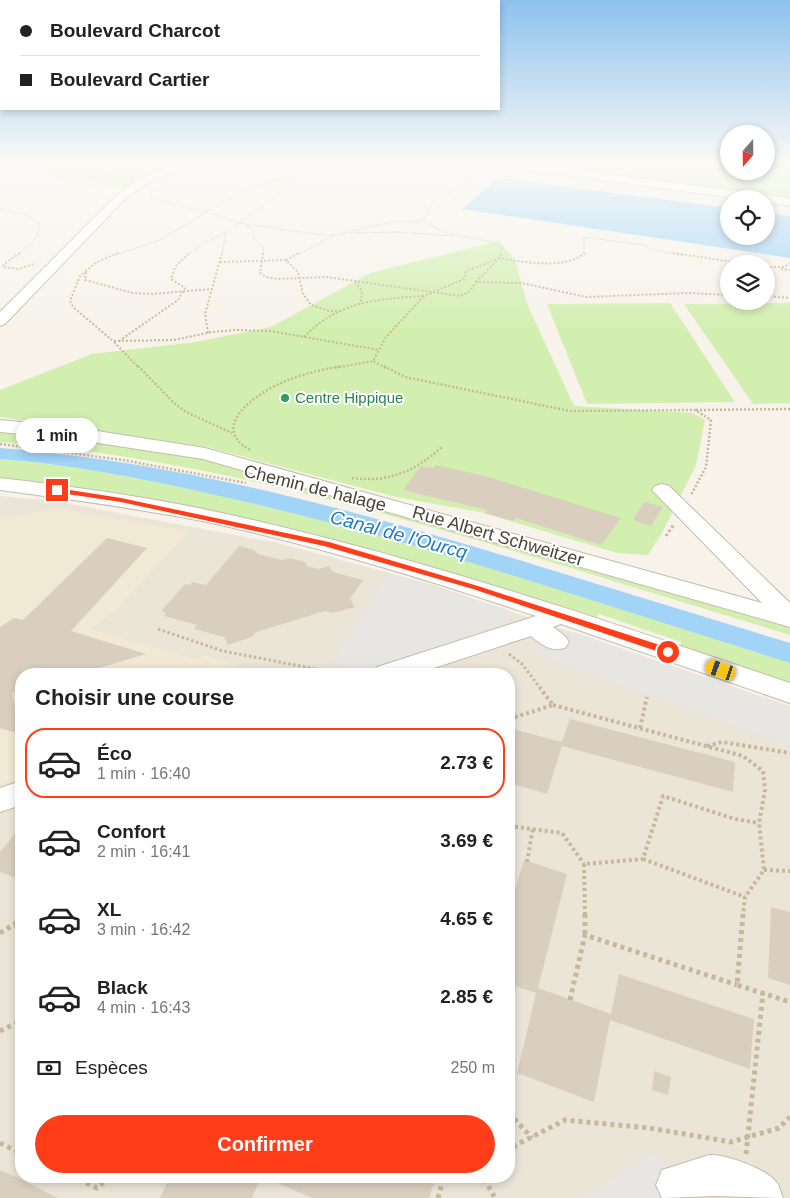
<!DOCTYPE html>
<html lang="fr">
<head>
<meta charset="utf-8">
<style>
  :root { --surface:#fff; --page:#f2f2f2; --text:#222; --muted:#767676; --line:#e0e0e0; --accent:#ff3e19 }
  body { margin:0; font-family:Helvetica,sans-serif; background:var(--page); color:var(--text); height:100vh; display:flex; flex-direction:column; font-size:19px; white-space:nowrap }
  * { box-sizing:border-box; margin:0 }
  p { font-size:16px; color:var(--muted) }
  .icon { flex:none; width:28px; height:28px; fill:none; stroke:currentColor; stroke-width:2; stroke-linecap:round; stroke-linejoin:round }
  .map { position:relative; flex:1; overflow:hidden }
  .sheet { position:absolute; left:15px; top:668px; width:500px; height:515px; display:flex; flex-direction:column; background:var(--surface); border-radius:20px; box-shadow:0 2px 8px #0003 }
  .sheet>* { flex:none }
  .top-card { position:absolute; left:0px; top:0px; width:500px; height:110px; box-shadow:0 2px 8px #0003; display:grid; align-content:center; height:110px; padding:0 20px; background:var(--surface) }
  .needle { width:32px; rotate:200deg }
  .buttons { position:absolute; left:720px; top:125px; display:grid; gap:10px }
  .buttons a { display:grid; place-items:center; width:55px; height:55px; border-radius:50%; background:var(--surface); box-shadow:0 2px 8px #0003; font-size:25px }
  .end { position:absolute; width:22px; height:22px; margin:-11px; border:6px solid #ff3e19; background:#fff; box-shadow:0 0 0 2px #fff }
  .from { border-radius:50% }
  .bubble { position:absolute; height:35px; border-radius:18px; background:var(--surface); box-shadow:0 2px 8px #0003; font-size:16px; font-weight:600; line-height:35px; text-align:center }
  .car { position:absolute; width:15px; height:30px; margin:-15px -8px; border-radius:6px; box-shadow:0 0 4px 1px #0007; background:linear-gradient(#f5c518 24%,#345 0 40%,#f5c518 0 76%,#345 0 86%,#f5c518 0) }
  .top-card b { display:flex; align-items:center; gap:18px; height:48px; font-size:19px }
  .top-card b+b { border-top:1px solid var(--line) }
  .top-card i { width:12px; height:12px; background:var(--text) }
  ul { padding:0; list-style:none }
  li { display:flex; align-items:center; gap:15px; height:70px; margin:0 10px 8px; padding:0 10px; border:2px solid transparent; border-radius:20px }
  li div { flex:1 }
  li b { display:block; font-size:19px }
  li em { font-style:normal; font-weight:600 }
  li.current { border-color:var(--accent) }
  li>.icon { width:45px; height:45px; stroke-width:1.5 }
  h2 { padding:0 20px; font-size:22px; line-height:60px }
  .pay { display:flex; align-items:center; gap:12px; height:55px; padding:0 20px; font-size:19px }
  .pay p { margin-inline-start:auto }
  .action { display:flex; gap:10px; margin-top:auto; padding:10px 20px }
  .action a { flex:1; height:58px; border-radius:30px; background:var(--accent); color:#fff; font-size:20px; font-weight:600; line-height:58px; text-align:center }
  .map>svg:first-child { display:block }
  .residential { fill:#ebe5d8; fill-rule:evenodd }
  .education { fill:#f1e9d3 }
  .green { fill:#d2efb0 }
  .parking { fill:#e8e6e2 }
  .water { fill:#a2d4f8 }
  .building { fill:#dacfbf }
  .lines { fill:none; stroke-linecap:round; stroke-linejoin:round }
  .minor-casing { stroke:#c4bcac; stroke-width:2 }
  .path-far5 { stroke:#c7b89b; stroke-width:1; stroke-dasharray:1 1; stroke-linecap:butt }
  .path-far4 { stroke:#c7b89b; stroke-width:2; stroke-dasharray:2 2; stroke-linecap:butt }
  .path-far3 { stroke:#c7b89b; stroke-width:2.5; stroke-dasharray:2 2; stroke-linecap:butt }
  .path-far2 { stroke:#c7b89b; stroke-width:3; stroke-dasharray:2.5 2.5; stroke-linecap:butt }
  .path-far1 { stroke:#c7b89b; stroke-width:4; stroke-dasharray:3 3; stroke-linecap:butt }
  .path { stroke:#c7b89b; stroke-width:5; stroke-dasharray:4 4; stroke-linecap:butt }
  .minor { fill:#fff; fill-rule:evenodd }
  .route { fill:#ff3e19 }
  .leisure-dot { fill:#2e9e5b; stroke:#fff; stroke-width:2 }
  .labels { text-anchor:middle; stroke-width:4; stroke-linejoin:round; paint-order:stroke }
  .far-leisure-label { font-size:15px; fill:#27864d; stroke:#fff; text-anchor:start }
  .street-label { font-size:18px; fill:#4c4437; stroke:#fff }
  .water-label { font-size:19px; font-style:italic; fill:#227abd; stroke:#fff }
</style>
</head>
<body>
<div class="map">
<svg width="790" height="1198" viewBox="0 0 790 1198">
  <rect width="100%" height="100%" fill="#f7f3eb"/>
  <path class="residential" d="M 0,496 L 54,501 L 278,543 L 430,584 L 790,706 L 790,1198 L 0,1198 ZM 21,674 L 509,674 L 509,1176 L 21,1176 Z"/>
  <path class="education" d="M 56,509 L 189,531 L 116,610 L 89,629 L 199,660 L 203,655 L 254,670 L 251,674 L 21,674 L 21,778 L 0,785 L 0,519 Z"/>
  <g class="green">
    <path d="M 16,164 L 182,164 L 142,179 L 125,189 Z"/>
    <path d="M 516,164 L 729,164 L 729,171 L 766,171 L 766,164 L 790,164 L 790,200 Z"/>
    <path d="M 499,241 L 515,260 L 527,304 L 574,406 L 693,413 L 705,420 L 696,465 L 662,533 L 648,555 L 617,553 L 480,512 L 396,497 L 207,447 L 0,417 L 0,390 L 92,354 L 196,342 L 271,327 L 370,273 Z"/>
    <path d="M 670,303 L 735,402 L 587,404 L 547,304 Z"/>
    <path d="M 790,303 L 790,403 L 753,404 L 684,304 Z"/>
    <path d="M 0,428 L 109,440 L 215,461 L 790,625 L 790,635 C 674,600 558,563 441,530 C 297,489 150,453 0,442 Z"/>
    <path d="M 0,459 C 86,466 170,484 255,504 C 436,547 612,607 790,663 L 790,685 L 679,648 L 681,642 L 599,614 L 596,619 C 403,554 203,499 0,478 Z"/>
  </g>
  <g class="parking">
    <path d="M 388,573 L 514,612 L 508,621 L 363,671 L 332,662 Z"/>
    <path d="M 574,632 L 790,708 L 790,746 L 535,654 L 540,644 L 570,640 Z"/>
    <path d="M 656,1152 L 686,1198 L 580,1198 Z"/>
  </g>
  <g class="water">
    <path d="M 498,178 L 729,208 L 729,236 L 766,236 L 766,213 L 790,216 L 790,258 L 462,209 Z"/>
    <path d="M 0,448 C 183,462 361,512 535,565 C 620,591 705,617 790,643 L 790,663 C 614,608 438,548 259,505 C 173,485 88,466 0,459 Z"/>
  </g>
  <g class="building">
    <path d="M 435,465 L 485,476 L 621,518 L 601,545 L 516,518 L 513,521 L 485,513 L 487,510 L 403,490 L 421,466 L 433,468 Z"/>
    <path d="M 644,502 L 663,507 L 651,526 L 633,520 Z"/>
    <path d="M 107,538 L 147,548 L 71,631 L 146,654 L 79,674 L 21,674 L 21,691 L 12,693 L 20,734 L 0,728 L 0,627 L 14,618 L 23,620 Z"/>
    <path d="M 239,546 L 254,550 L 258,554 L 282,560 L 290,558 L 305,562 L 307,566 L 318,569 L 329,566 L 333,572 L 363,580 L 350,599 L 355,607 L 333,613 L 325,611 L 256,632 L 252,637 L 228,645 L 224,637 L 194,629 L 197,625 L 164,616 L 166,612 L 161,611 L 185,584 L 190,585 L 192,582 L 206,585 Z"/>
    <path d="M 570,719 L 735,762 L 733,792 L 562,746 L 547,794 L 509,783 L 509,728 L 562,742 Z"/>
    <path d="M 21,826 L 21,880 L 0,872 L 0,852 Z"/>
    <path d="M 524,860 L 567,874 L 538,988 L 611,1014 L 619,974 L 754,1019 L 750,1069 L 610,1020 L 594,1102 L 517,1073 L 536,993 L 509,984 L 509,909 Z"/>
    <path d="M 771,907 L 790,912 L 790,985 L 768,978 Z"/>
    <path d="M 654,1071 L 671,1077 L 668,1095 L 652,1090 Z"/>
    <path d="M 0,1170 L 24,1181 L 58,1198 L 0,1198 Z"/>
    <path d="M 170,1176 L 261,1176 L 252,1198 L 160,1198 Z"/>
    <path d="M 262,1176 L 436,1176 L 429,1198 L 312,1198 Z"/>
  </g>
  <g class="lines">
    <defs>
      <g id="minor">
        <path d="M 181,164 L 196,164 L 147,183 L 125,199 L 5,324 L 0,326 L 0,312 L 117,195 L 139,179 Z"/>
        <path d="M 499,164 L 529,164 L 790,198 L 790,206 L 766,202 L 766,199 L 740,199 L 504,167 Z"/>
        <path d="M 0,420 L 72,427 L 205,448 L 762,603 L 652,490 L 655,486 L 662,484 L 669,486 L 790,603 L 790,627 L 203,459 L 72,439 L 0,432 Z"/>
        <path d="M 0,478 C 68,486 136,495 203,509 C 403,551 597,618 790,683 L 790,703 L 561,624 L 553,627 L 565,636 L 569,642 L 565,648 C 550,652 542,645 531,636 L 416,674 L 373,674 L 377,667 L 536,616 C 426,579 315,545 202,521 C 135,508 68,499 0,490 Z"/>
        <path d="M 21,781 L 21,805 L 0,812 L 0,788 Z"/>
        <path d="M 709,1155 C 726,1154 767,1169 777,1183 C 780,1187 781,1194 783,1198 L 715,1196 L 662,1198 L 656,1185 L 662,1170 Z"/>
      </g>
    </defs>
    <use href="#minor" class="minor-casing"/>
    <g class="path-far5">
      <path d="M 70,164 L 50,175 L 112,189"/>
      <path d="M 438,164 L 445,168"/>
      <path d="M 458,164 L 493,168"/>
      <path d="M 766,165 L 770,171 L 766,171"/>
      <path d="M 204,167 L 241,164"/>
      <path d="M 644,168 L 729,170"/>
      <path d="M 770,171 L 790,173"/>
      <path d="M 87,183 L 113,172 L 143,166"/>
      <path d="M 153,190 L 151,195 L 158,200 L 206,212"/>
      <path d="M 0,209 L 27,215 L 40,224 L 37,237 L 18,255"/>
      <path d="M 424,218 L 433,202 L 460,187 L 470,177 L 461,171 L 446,169 L 337,168 L 312,171 L 295,176 L 273,198 L 239,223 L 320,235 L 336,235 L 391,222 L 425,222"/>
      <path d="M 413,221 L 424,218 C 440,238 472,235 494,243 L 502,248 L 501,255"/>
      <path d="M 239,223 L 206,212 L 248,188 L 293,176"/>
      <path d="M 246,225 L 253,230 L 254,239 L 264,248 L 263,255"/>
      <path d="M 351,233 L 400,232 L 454,236"/>
      <path d="M 115,255 L 160,240 L 206,212"/>
      <path d="M 188,255 L 206,242 L 226,232"/>
      <path d="M 222,255 L 226,232 L 238,224"/>
      <path d="M 297,255 L 335,235"/>
      <path d="M 584,255 L 584,237 L 644,245 L 657,251 L 682,255"/>
    </g>
    <g class="path-far4">
      <path d="M 20,253 L 4,264 L 3,267 L 18,269 L 34,264"/>
      <path d="M 118,253 L 97,262 L 80,276 L 70,301 L 73,307 L 113,341 L 174,340 L 212,332 L 236,330 L 270,331 L 379,350"/>
      <path d="M 263,253 L 260,273 L 266,277 L 277,279 L 327,277 L 460,296 L 469,292 L 476,282 L 522,283 L 586,297 L 689,293 L 729,295"/>
      <path d="M 673,253 L 746,264"/>
      <path d="M 286,260 L 299,253"/>
      <path d="M 220,262 L 286,260 L 298,272 L 303,294 L 311,305 L 330,311 L 342,311"/>
      <path d="M 766,267 L 784,267 L 790,263"/>
      <path d="M 781,269 L 790,270"/>
      <path d="M 86,272 L 85,280 L 133,293 L 152,294 L 212,289"/>
      <path d="M 355,282 L 362,291 L 361,304"/>
      <path d="M 476,282 L 499,258 C 524,262 564,270 585,253"/>
      <path d="M 766,296 L 790,298"/>
      <path d="M 208,333 L 205,314 L 222,253"/>
      <path d="M 304,337 C 339,301 376,299 424,296"/>
      <path d="M 119,341 L 178,300 L 185,288 L 171,279 L 175,267 L 189,253"/>
      <path d="M 114,342 L 139,368"/>
      <path d="M 335,368 L 373,361"/>
      <path d="M 386,368 L 373,361 L 386,337 L 424,296 L 464,279 L 466,271 L 500,258 L 502,253"/>
    </g>
    <g class="path-far3">
      <path d="M 138,366 L 174,403 L 186,412 L 232,433"/>
      <path d="M 384,366 L 405,377 L 570,411 L 695,410 L 711,420 L 706,467 L 691,495"/>
      <path d="M 696,410 L 790,409"/>
      <path d="M 0,444 L 123,460 L 246,483"/>
      <path d="M 250,450 C 208,427 256,394 281,383 C 301,374 321,370 342,366"/>
      <path d="M 352,478 C 389,483 415,471 442,447"/>
    </g>
    <g class="path-far2">
      <path d="M 666,536 L 674,524"/>
      <path d="M 158,629 L 223,651 L 316,669 L 331,674"/>
      <path d="M 509,654 L 522,664 L 541,689"/>
    </g>
    <g class="path-far1">
      <path d="M 553,705 L 743,756 L 763,771 L 765,790 L 759,823 L 764,870 L 745,897 L 743,915"/>
      <path d="M 509,719 L 553,705 L 540,688"/>
      <path d="M 640,728 L 647,697"/>
      <path d="M 707,746 L 722,742 L 790,753"/>
      <path d="M 509,826 L 562,833 L 584,864"/>
      <path d="M 643,859 L 745,897"/>
      <path d="M 527,862 L 533,828"/>
      <path d="M 764,870 L 790,871"/>
      <path d="M 585,915 L 584,864 L 643,859 L 663,796 L 735,819 L 759,823"/>
    </g>
    <g class="path">
      <path d="M 585,914 L 585,935"/>
      <path d="M 743,914 L 737,985 L 790,1002"/>
      <path d="M 16,924 L 21,955"/>
      <path d="M 0,933 L 21,920"/>
      <path d="M 570,1000 L 585,935 L 737,985"/>
      <path d="M 0,1031 L 21,1021"/>
      <path d="M 509,1113 L 532,1138"/>
      <path d="M 0,1143 L 21,1153"/>
      <path d="M 509,1154 L 516,1145 L 565,1120 L 649,1128 L 731,1142 L 779,1128 L 790,1117"/>
      <path d="M 746,1154 L 763,993"/>
      <path d="M 72,1176 L 97,1188 L 111,1176"/>
      <path d="M 477,1176 L 485,1180 L 495,1198"/>
      <path d="M 485,1180 L 488,1176"/>
      <path d="M 438,1198 L 444,1176"/>
    </g>
    <use href="#minor" class="minor"/>
  </g>
  <linearGradient id="sky" x2="0" y2="1"><stop stop-color="#8cc1ee"/><stop offset="0.49" stop-color="#fbfaf6"/><stop offset="1" stop-color="#fbfaf6" stop-opacity="0"/></linearGradient>
  <rect width="790" height="332" fill="url(#sky)"/>
  <path class="route" d="M 57,488 L 121,498 L 329,542 L 478,586 L 672,649 L 673,652 L 672,654 L 665,654 L 473,589 L 324,546 L 121,502 L 54,492 L 53,490 Z"/>
  <circle class="leisure-dot" cx="285" cy="398" r="5"/>
  <g class="labels">
    <g class="far-leisure-label">
      <text x="295" y="403">Centre Hippique</text>
    </g>
    <g class="street-label">
      <text transform="translate(315 488) rotate(14)" y="6">Chemin de halage</text>
      <text transform="translate(498 536) rotate(16)" y="6">Rue Albert Schweitzer</text>
    </g>
    <g class="water-label">
      <text transform="translate(399 534) rotate(15)" y="7">Canal de l'Ourcq</text>
    </g>
  </g>
</svg>
<div class="buttons">
<a><svg class="needle" viewBox="-14 -14 28 28"><path d="M0-13l5 13h-10z" fill="#e53935"/><path d="M0 13l5-13h-10z" fill="#767676"/></svg></a>
<a><svg class="icon" aria-label="locate" viewBox="0 0 24 24"><circle cx="12" cy="12" r="6"/><path d="M12 2v4M12 18v4M2 12h4M18 12h4"/></svg></a>
<a><svg class="icon" aria-label="layers" viewBox="0 0 24 24"><path d="M12 4l9 5-9 5-9-5zM3 14l9 5 9-5"/></svg></a>
</div>
<i class="end from" style="left:668px;top:652px"></i>
<i class="end" style="left:57px;top:490px"></i>
<div class="bubble" style="left:16px;top:418px;width:82px">1 min</div>
<i class="car" style="left:721px;top:670px;rotate:289deg"></i>
<div class="top-card">
<b><i class="from"></i>Boulevard Charcot</b>
<b><i></i>Boulevard Cartier</b>
</div>
<section class="sheet">
<h2>Choisir une course</h2>
<ul>
<li class="current"><svg class="icon" aria-label="car" viewBox="0 0 24 24"><path d="M5 17H2v-5l4-1 3-4h7l3 4 3 1v5h-3M9 17h6M6 11h13"/><circle cx="7" cy="17" r="2"/><circle cx="17" cy="17" r="2"/></svg><div><b>Éco</b><p>1 min · 16:40</p></div><em>2.73 €</em></li>
<li><svg class="icon" aria-label="car" viewBox="0 0 24 24"><path d="M5 17H2v-5l4-1 3-4h7l3 4 3 1v5h-3M9 17h6M6 11h13"/><circle cx="7" cy="17" r="2"/><circle cx="17" cy="17" r="2"/></svg><div><b>Confort</b><p>2 min · 16:41</p></div><em>3.69 €</em></li>
<li><svg class="icon" aria-label="car" viewBox="0 0 24 24"><path d="M5 17H2v-5l4-1 3-4h7l3 4 3 1v5h-3M9 17h6M6 11h13"/><circle cx="7" cy="17" r="2"/><circle cx="17" cy="17" r="2"/></svg><div><b>XL</b><p>3 min · 16:42</p></div><em>4.65 €</em></li>
<li><svg class="icon" aria-label="car" viewBox="0 0 24 24"><path d="M5 17H2v-5l4-1 3-4h7l3 4 3 1v5h-3M9 17h6M6 11h13"/><circle cx="7" cy="17" r="2"/><circle cx="17" cy="17" r="2"/></svg><div><b>Black</b><p>4 min · 16:43</p></div><em>2.85 €</em></li>
</ul>
<div class="pay"><svg class="icon" aria-label="cash" viewBox="0 0 24 24"><path d="M3 7h18v10H3z"/><circle cx="12" cy="12" r="2"/></svg>Espèces<p>250 m</p></div>
<div class="action"><a>Confirmer</a></div>
</section>
</div>
</body>
</html>
